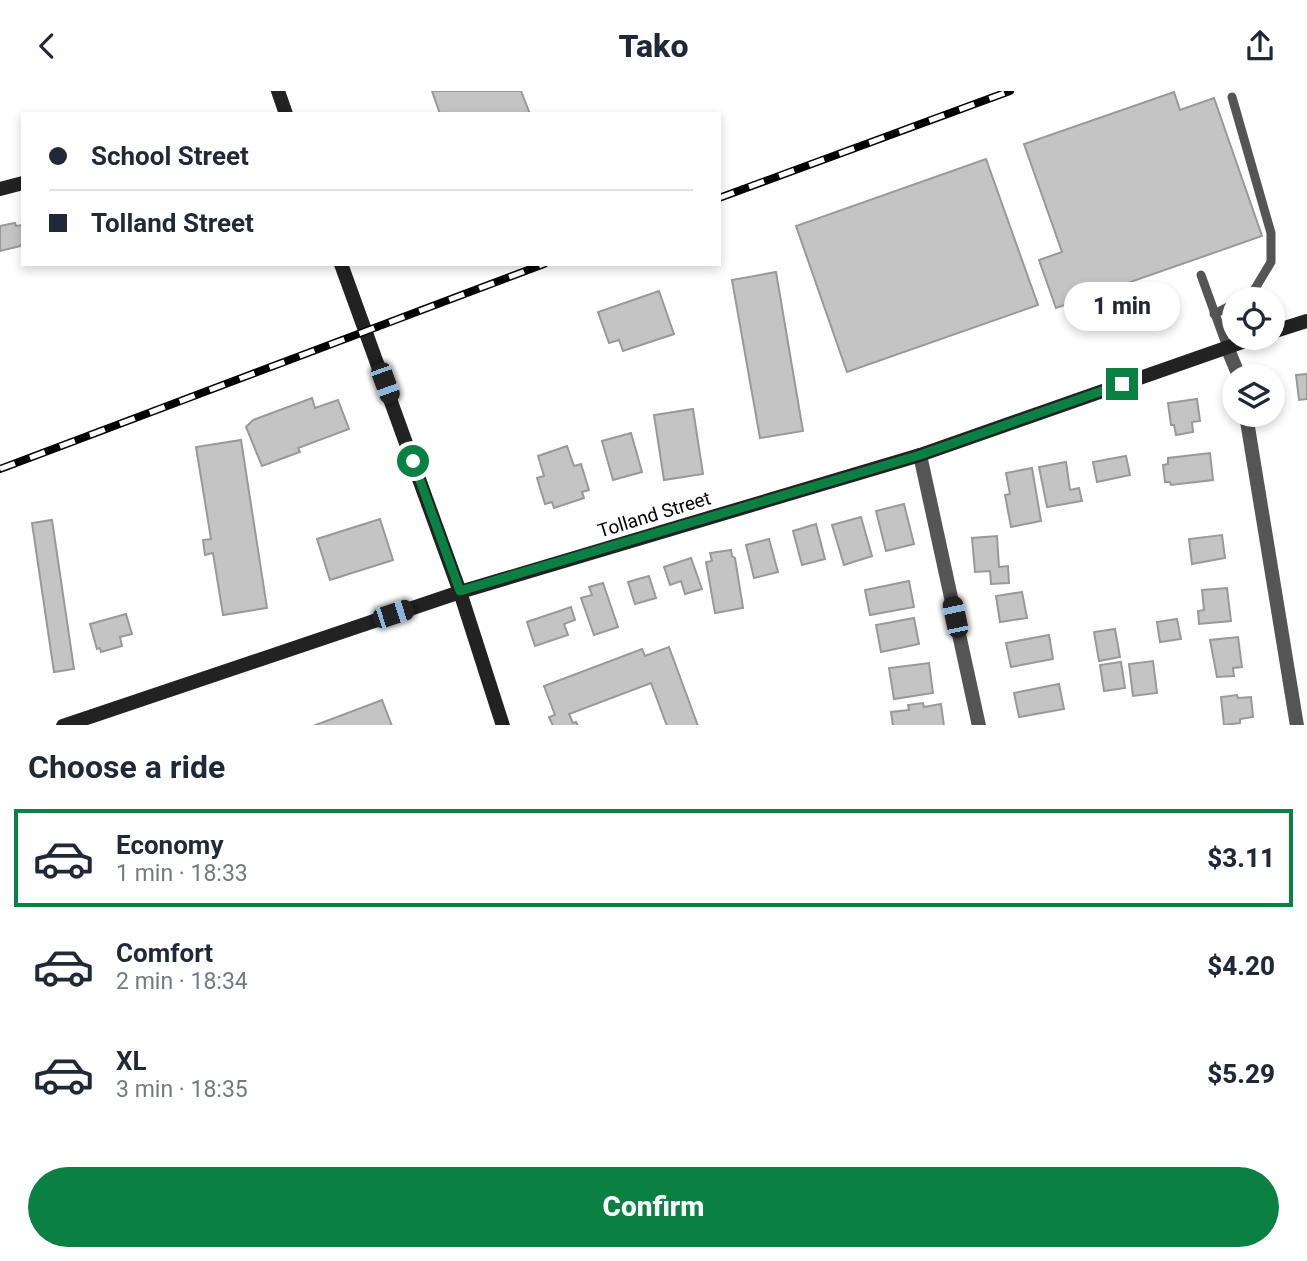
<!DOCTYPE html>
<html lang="en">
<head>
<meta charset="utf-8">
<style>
  :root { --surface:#fff; --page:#f6f6f7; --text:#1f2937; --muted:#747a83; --line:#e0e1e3; --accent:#0b8043 }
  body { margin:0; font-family:Roboto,sans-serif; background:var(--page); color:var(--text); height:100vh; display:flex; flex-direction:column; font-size:26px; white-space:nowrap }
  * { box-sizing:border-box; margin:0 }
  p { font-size:23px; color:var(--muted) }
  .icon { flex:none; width:38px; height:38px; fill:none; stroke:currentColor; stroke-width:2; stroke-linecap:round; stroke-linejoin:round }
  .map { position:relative; height:634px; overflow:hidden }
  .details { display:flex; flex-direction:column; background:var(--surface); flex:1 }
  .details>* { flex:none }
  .banner { position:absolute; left:21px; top:21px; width:700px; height:154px; border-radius:0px; box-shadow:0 4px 10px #0003; display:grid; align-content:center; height:154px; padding:0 28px; background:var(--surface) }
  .buttons { position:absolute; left:1222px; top:196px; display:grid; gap:14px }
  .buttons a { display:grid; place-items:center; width:63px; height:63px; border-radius:50%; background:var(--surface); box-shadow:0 4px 10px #0003; font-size:35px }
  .end { position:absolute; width:32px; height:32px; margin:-16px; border:9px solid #0b8043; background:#fff; box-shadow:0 0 0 4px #fff }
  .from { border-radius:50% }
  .bubble { position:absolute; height:49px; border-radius:24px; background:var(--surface); box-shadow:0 4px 10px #0003; font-size:23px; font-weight:800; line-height:49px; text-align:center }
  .car { position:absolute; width:21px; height:42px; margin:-21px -10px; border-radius:9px; box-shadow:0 0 5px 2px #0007; background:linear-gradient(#222 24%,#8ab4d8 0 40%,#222 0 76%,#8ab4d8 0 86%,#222 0) }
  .banner b { display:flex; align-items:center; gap:24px; height:66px; font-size:26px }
  .banner b+b { border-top:2px solid var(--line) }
  .banner i { width:18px; height:18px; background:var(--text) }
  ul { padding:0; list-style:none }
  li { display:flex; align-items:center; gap:21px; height:98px; margin:0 14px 10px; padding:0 14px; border:4px solid transparent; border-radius:0px }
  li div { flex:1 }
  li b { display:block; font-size:26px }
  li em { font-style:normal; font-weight:800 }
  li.selected { border-color:var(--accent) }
  li>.icon { width:63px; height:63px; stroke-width:1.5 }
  h2 { padding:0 28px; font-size:32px; line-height:84px }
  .cta { display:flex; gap:14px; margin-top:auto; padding:14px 28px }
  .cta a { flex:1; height:80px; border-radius:42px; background:var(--accent); color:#fff; font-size:28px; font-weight:800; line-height:80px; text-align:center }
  header { display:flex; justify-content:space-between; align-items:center; height:91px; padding:0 28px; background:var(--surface); font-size:32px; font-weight:800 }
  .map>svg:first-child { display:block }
  .building { fill:#c4c4c4; stroke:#999; stroke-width:2 }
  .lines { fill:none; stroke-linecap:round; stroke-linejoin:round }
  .lane { stroke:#555; stroke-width:9 }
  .street { stroke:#555; stroke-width:14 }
  .secondary { stroke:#222; stroke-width:14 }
  .rail-casing { stroke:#000; stroke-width:8 }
  .rail { stroke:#fff; stroke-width:5; stroke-dasharray:16; stroke-linecap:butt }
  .route { stroke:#0b8043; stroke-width:9 }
  .labels { text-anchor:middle; stroke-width:5; stroke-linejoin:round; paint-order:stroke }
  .street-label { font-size:19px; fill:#000; stroke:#fff }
</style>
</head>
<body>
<header><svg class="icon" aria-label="back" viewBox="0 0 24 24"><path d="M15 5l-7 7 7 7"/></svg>Tako<svg class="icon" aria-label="share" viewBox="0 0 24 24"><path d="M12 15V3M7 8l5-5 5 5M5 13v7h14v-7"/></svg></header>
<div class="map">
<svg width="1307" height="635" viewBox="0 0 1307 635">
  <rect width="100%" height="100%" fill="#fff"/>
  <g class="building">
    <path d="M 432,0 L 521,0 L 530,23 L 440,23 Z"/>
    <path d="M 1174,1 L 1180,19 L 1214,7 L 1262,145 L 1056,217 L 1039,169 L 1062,161 L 1024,53 Z"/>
    <path d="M 986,68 L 1038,214 L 847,281 L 796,135 Z"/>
    <path d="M 15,132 L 16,135 L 23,134 L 23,151 L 20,155 L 0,160 L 0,135 Z"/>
    <path d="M 776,181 L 803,340 L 760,347 L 732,189 Z"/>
    <path d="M 659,200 L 674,243 L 623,260 L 619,249 L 609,252 L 598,221 Z"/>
    <path d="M 1307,283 L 1307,308 L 1299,309 L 1296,284 Z"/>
    <path d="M 312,307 L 315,317 L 338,309 L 349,338 L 298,357 L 300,361 L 262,375 L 246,336 L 253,329 Z"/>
    <path d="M 1197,308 L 1200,330 L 1192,331 L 1193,341 L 1176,344 L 1174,334 L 1171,334 L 1168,312 Z"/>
    <path d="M 693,318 L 703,383 L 664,389 L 654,324 Z"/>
    <path d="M 631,342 L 642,381 L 613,389 L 602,350 Z"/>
    <path d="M 241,349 L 267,517 L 223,524 L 213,462 L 205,464 L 203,449 L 211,448 L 196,356 Z"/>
    <path d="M 567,355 L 574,375 L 581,373 L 589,399 L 582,401 L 584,407 L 554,417 L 552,411 L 545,413 L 537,387 L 544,385 L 538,365 Z"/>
    <path d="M 1210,362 L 1213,389 L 1171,394 L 1170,391 L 1165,391 L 1163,374 L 1168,373 L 1168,367 Z"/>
    <path d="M 1126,365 L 1130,384 L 1097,391 L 1093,371 Z"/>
    <path d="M 1066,371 L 1070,399 L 1079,397 L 1082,410 L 1047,416 L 1039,376 Z"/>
    <path d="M 1032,377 L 1041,430 L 1011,436 L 1005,404 L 1010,403 L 1006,382 Z"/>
    <path d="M 904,413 L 914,453 L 886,460 L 876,420 Z"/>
    <path d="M 861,426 L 872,465 L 844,474 L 832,434 Z"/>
    <path d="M 380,428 L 393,469 L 330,489 L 317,448 Z"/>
    <path d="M 52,429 L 74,578 L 54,581 L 32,432 Z"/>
    <path d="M 816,433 L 825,468 L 802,474 L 793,440 Z"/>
    <path d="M 1222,444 L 1225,467 L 1192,473 L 1189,448 Z"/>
    <path d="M 997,445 L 999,476 L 1008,475 L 1009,492 L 991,493 L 990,480 L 975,481 L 972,447 Z"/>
    <path d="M 769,448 L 778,481 L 754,487 L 746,454 Z"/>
    <path d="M 731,459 L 732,465 L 735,467 L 743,517 L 715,522 L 706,471 L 712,470 L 710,462 Z"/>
    <path d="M 691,467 L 702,498 L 685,503 L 681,490 L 670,494 L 664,476 Z"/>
    <path d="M 649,485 L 656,507 L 635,513 L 628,491 Z"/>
    <path d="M 909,490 L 914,516 L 870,524 L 865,499 Z"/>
    <path d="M 603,492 L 618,536 L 594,544 L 581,507 L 592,504 L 589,496 Z"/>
    <path d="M 1227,497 L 1231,530 L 1199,533 L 1198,520 L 1204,519 L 1202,499 Z"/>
    <path d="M 1022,501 L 1027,527 L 1000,531 L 996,505 Z"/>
    <path d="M 571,516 L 575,529 L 564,533 L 568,544 L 535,555 L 527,531 Z"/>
    <path d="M 126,523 L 132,543 L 120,546 L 122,555 L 101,561 L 100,557 L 97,558 L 90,533 Z"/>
    <path d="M 914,527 L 919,553 L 881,561 L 876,534 Z"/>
    <path d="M 1177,528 L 1181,548 L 1160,551 L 1157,531 Z"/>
    <path d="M 1115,538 L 1120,566 L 1099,570 L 1094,541 Z"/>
    <path d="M 1049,544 L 1053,568 L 1011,576 L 1006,552 Z"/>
    <path d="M 1238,546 L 1242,576 L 1233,577 L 1234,585 L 1217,586 L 1210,549 Z"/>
    <path d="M 669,556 L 698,635 L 667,635 L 651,592 L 569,623 L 573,632 L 576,631 L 578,635 L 553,635 L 549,626 L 555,624 L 544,595 L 642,558 L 645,565 Z"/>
    <path d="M 1153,570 L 1157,602 L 1133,605 L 1129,573 Z"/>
    <path d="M 1121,571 L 1125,597 L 1104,600 L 1100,574 Z"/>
    <path d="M 929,572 L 933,602 L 894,608 L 889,577 Z"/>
    <path d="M 1059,593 L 1064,618 L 1019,626 L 1014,602 Z"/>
    <path d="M 1237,604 L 1238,607 L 1251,606 L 1253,626 L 1240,628 L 1240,632 L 1224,634 L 1221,606 Z"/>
    <path d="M 382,609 L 392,635 L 313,635 Z"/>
    <path d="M 923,612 L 924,616 L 941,613 L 944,635 L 893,635 L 891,621 L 909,619 L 908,614 Z"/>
  </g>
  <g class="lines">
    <g class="lane">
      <path d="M 1232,6 L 1271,142 L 1271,171 L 1253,201 L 1244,208"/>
      <path d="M 1201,184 L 1227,256"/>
      <path d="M 1214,223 L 1234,213"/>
    </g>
    <g class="street">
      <path d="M 1227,256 L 1239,285"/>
      <path d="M 1246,324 L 1297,635"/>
      <path d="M 920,364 L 979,635"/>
    </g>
    <g class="secondary">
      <path d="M 278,0 L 286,23"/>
      <path d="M 0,98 L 23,92"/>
      <path d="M 341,173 L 460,501 L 503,635"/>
      <path d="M 1272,241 L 1307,230"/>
      <path d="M 63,635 L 460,501 L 920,364 L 1254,247"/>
    </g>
    <defs>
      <g id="rail">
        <path d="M 719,107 L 1010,0"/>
        <path d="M 0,378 L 544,173"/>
      </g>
    </defs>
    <use href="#rail" class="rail-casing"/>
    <use href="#rail" class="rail"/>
  </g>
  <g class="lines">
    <path class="route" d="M 413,370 L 460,500 L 920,364 L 1122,293"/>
  </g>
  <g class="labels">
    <g class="street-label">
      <text transform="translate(654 423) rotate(-17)" y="7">Tolland Street</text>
    </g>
  </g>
</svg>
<div class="buttons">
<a><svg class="icon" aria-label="locate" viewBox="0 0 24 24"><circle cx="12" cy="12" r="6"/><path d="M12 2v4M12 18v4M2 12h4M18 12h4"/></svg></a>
<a><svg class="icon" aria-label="layers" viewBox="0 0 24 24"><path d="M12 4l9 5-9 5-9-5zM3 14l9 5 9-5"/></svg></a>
</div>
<i class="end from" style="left:413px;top:370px"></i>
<i class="end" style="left:1122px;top:293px"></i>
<div class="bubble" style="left:1064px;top:191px;width:116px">1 min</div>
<i class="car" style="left:385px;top:292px;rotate:160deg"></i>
<i class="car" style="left:393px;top:523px;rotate:72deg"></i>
<i class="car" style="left:955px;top:526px;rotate:348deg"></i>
<div class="banner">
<b><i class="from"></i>School Street</b>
<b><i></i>Tolland Street</b>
</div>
</div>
<section class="details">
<h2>Choose a ride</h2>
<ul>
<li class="selected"><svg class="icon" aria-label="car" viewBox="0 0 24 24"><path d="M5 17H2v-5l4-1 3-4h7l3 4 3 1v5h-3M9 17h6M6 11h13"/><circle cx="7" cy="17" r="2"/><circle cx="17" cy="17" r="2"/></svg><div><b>Economy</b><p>1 min · 18:33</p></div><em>$3.11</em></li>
<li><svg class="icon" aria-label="car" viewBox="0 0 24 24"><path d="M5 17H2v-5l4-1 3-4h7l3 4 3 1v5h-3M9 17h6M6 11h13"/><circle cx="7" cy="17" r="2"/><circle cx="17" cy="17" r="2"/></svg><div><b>Comfort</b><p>2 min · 18:34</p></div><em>$4.20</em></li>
<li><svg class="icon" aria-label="car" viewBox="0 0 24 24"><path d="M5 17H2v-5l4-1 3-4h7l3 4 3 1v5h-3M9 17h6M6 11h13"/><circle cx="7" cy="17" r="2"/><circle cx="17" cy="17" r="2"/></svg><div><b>XL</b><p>3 min · 18:35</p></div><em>$5.29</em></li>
</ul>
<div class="cta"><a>Confirm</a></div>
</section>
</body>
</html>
